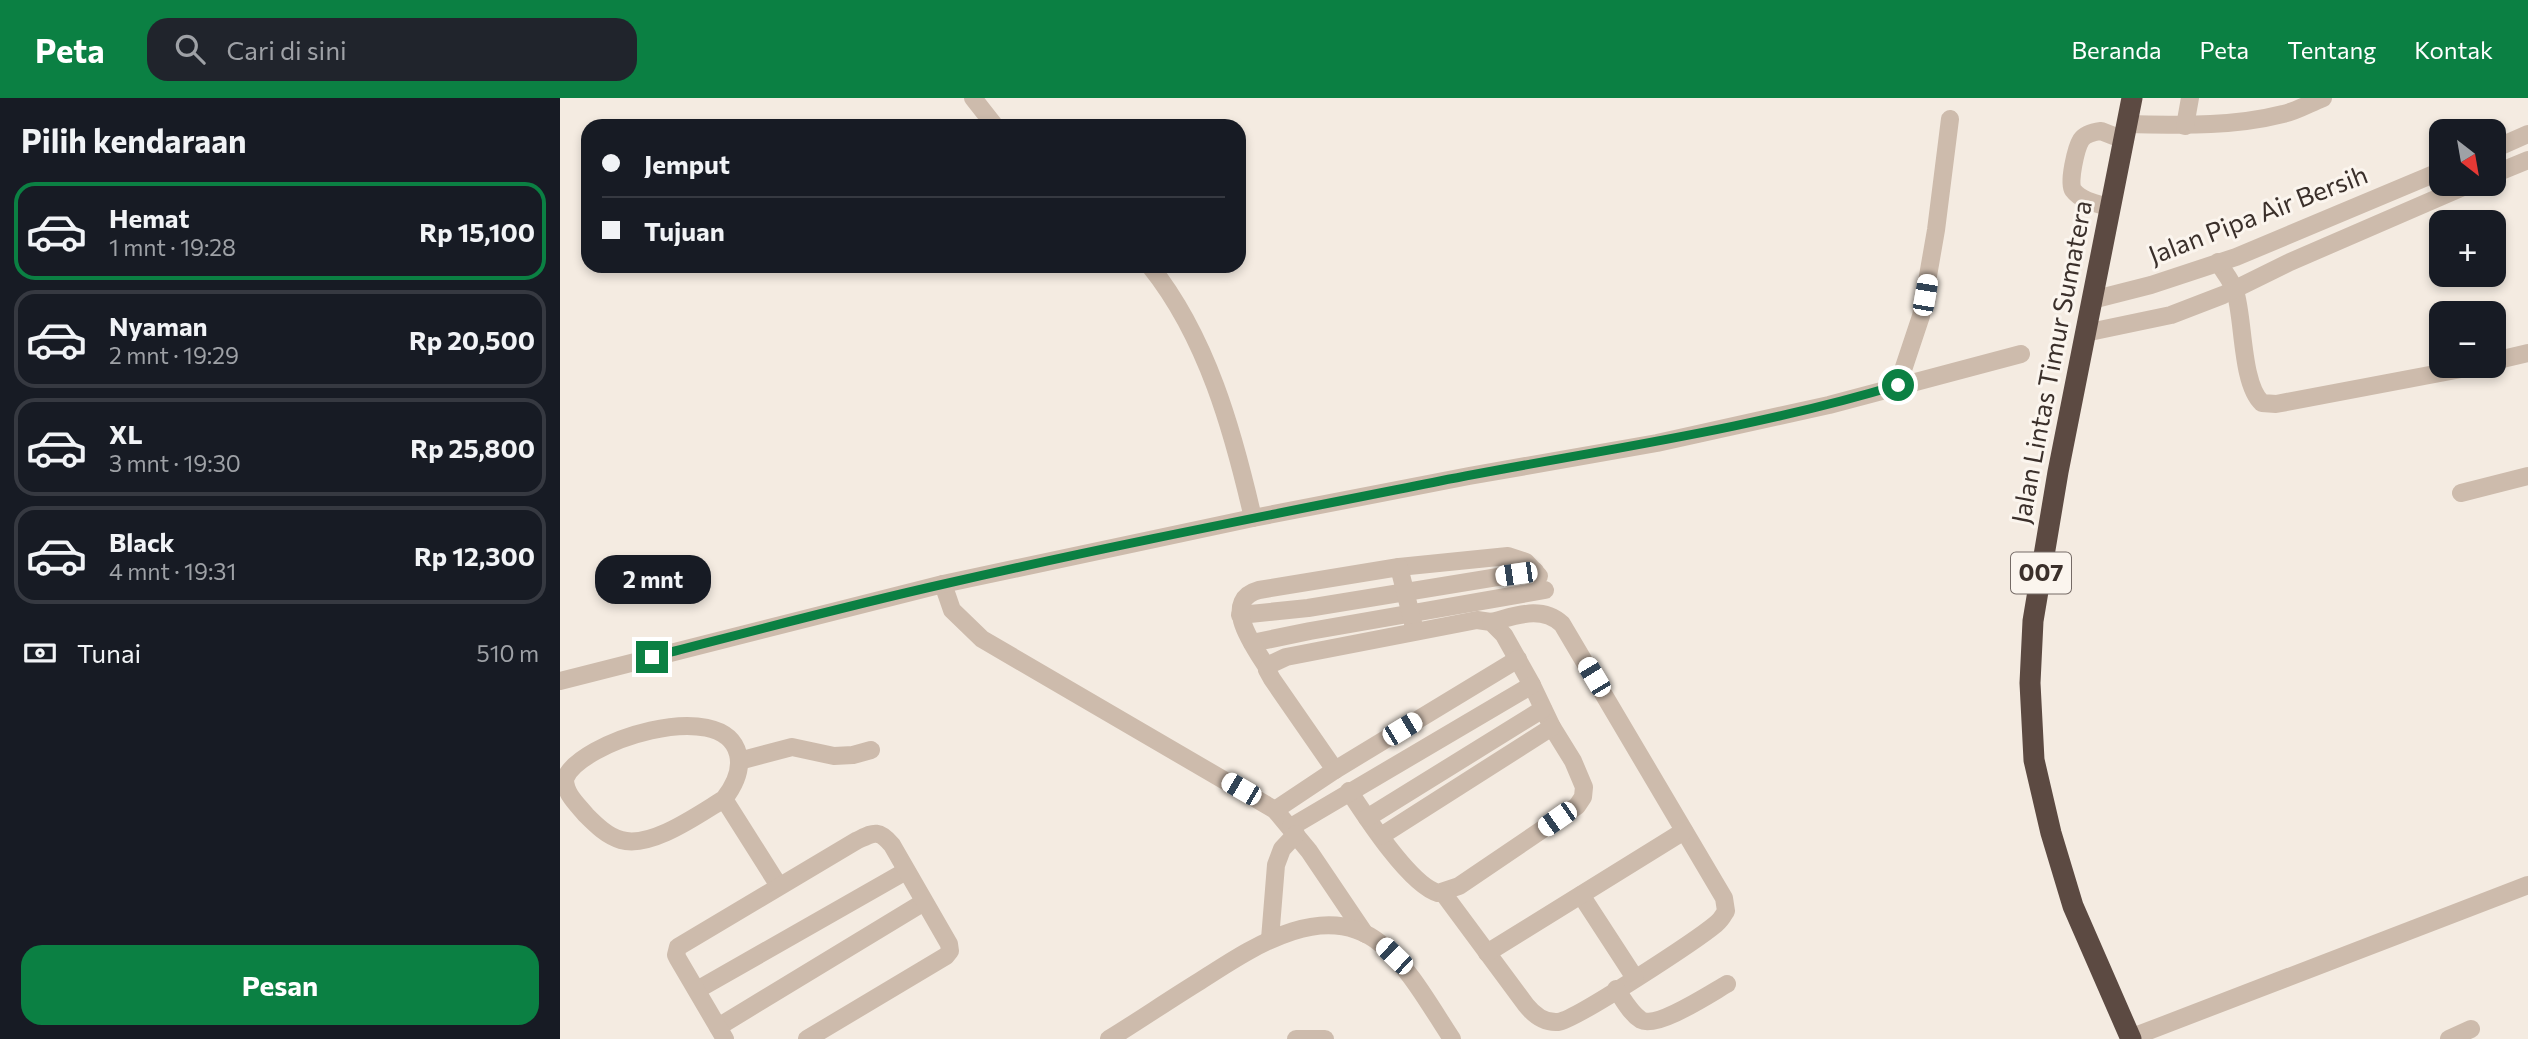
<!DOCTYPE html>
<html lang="id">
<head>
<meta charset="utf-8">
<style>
  :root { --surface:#171b24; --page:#20242c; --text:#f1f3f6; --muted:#9ea1a6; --line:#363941; --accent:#0b8043 }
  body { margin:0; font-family:Commissioner,sans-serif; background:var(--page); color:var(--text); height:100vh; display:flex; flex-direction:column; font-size:26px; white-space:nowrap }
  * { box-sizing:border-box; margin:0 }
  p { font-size:23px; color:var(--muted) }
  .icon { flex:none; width:38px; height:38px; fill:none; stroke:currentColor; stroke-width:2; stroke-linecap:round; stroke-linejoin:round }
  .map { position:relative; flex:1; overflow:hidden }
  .details { display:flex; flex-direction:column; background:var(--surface); width:560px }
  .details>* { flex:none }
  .banner { position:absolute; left:21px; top:21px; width:665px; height:154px; border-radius:21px; box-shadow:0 4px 10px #0003; display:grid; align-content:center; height:154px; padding:0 21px; background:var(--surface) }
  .needle { width:46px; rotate:149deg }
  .tools { position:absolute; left:1869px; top:21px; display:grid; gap:14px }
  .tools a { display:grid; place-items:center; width:77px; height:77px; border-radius:14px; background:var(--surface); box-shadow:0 4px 10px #0003; font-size:35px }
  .end { position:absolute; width:32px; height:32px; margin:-16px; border:9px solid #0b8043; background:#fff; box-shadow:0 0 0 4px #fff }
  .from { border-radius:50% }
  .bubble { position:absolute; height:49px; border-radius:21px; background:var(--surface); box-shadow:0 4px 10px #0003; font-size:23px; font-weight:700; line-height:49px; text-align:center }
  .car { position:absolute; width:21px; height:42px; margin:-21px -10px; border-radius:9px; box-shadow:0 0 5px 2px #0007; background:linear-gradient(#fff 24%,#345 0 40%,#fff 0 76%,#345 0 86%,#fff 0) }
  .banner b { display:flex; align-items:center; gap:24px; height:66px; font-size:26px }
  .banner b+b { border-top:2px solid var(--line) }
  .banner i { width:18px; height:18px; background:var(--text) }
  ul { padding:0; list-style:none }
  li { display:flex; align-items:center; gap:21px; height:98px; margin:0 14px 10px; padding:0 7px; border:4px solid var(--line); border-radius:21px }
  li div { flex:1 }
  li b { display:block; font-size:26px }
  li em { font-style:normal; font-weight:700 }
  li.current { border-color:var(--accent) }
  li>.icon { width:63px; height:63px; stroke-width:1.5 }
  h2 { padding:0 21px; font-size:32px; line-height:84px }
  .pay { display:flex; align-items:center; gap:18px; height:77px; padding:0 21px; font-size:26px }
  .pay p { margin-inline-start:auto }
  .cta { display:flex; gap:14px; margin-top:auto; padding:14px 21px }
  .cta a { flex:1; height:80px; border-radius:21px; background:var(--accent); color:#fff; font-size:28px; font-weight:700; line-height:80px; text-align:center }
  header { display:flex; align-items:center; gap:42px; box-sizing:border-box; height:98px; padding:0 35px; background:var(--accent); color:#fff }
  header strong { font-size:33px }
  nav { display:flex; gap:38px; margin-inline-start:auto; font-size:24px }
  .search { width:490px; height:63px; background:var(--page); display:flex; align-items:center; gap:18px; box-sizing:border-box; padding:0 24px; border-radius:21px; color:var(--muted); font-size:26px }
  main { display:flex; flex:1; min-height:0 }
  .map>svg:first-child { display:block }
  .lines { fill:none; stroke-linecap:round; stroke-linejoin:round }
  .minor { stroke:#cdbbac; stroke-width:18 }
  .highway { stroke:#5c4a42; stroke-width:21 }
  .route { stroke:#0b8043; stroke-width:9 }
  .labels { text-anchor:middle; stroke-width:6; stroke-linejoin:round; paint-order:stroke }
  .shield { fill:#fbf5ee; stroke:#756b66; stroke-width:2 }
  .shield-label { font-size:24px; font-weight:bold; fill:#3b302b }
  .street-label { font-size:26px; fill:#3b302b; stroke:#fbf5ee }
</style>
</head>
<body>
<header>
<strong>Peta</strong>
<div class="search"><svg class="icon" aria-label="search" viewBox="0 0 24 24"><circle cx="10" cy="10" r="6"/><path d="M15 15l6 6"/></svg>Cari di sini</div>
<nav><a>Beranda</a><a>Peta</a><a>Tentang</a><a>Kontak</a></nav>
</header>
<main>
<section class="details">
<h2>Pilih kendaraan</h2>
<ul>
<li class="current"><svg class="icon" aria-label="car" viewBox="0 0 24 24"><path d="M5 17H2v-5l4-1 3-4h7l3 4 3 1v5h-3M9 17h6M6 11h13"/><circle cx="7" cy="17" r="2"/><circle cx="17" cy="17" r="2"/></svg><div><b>Hemat</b><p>1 mnt · 19:28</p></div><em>Rp 15,100</em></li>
<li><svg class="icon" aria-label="car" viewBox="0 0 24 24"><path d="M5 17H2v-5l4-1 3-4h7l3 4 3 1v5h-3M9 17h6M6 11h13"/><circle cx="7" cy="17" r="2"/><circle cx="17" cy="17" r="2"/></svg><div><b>Nyaman</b><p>2 mnt · 19:29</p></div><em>Rp 20,500</em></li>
<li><svg class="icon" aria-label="car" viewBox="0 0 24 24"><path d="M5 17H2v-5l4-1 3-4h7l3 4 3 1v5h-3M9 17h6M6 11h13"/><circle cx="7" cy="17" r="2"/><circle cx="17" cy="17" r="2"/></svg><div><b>XL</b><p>3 mnt · 19:30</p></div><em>Rp 25,800</em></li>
<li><svg class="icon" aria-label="car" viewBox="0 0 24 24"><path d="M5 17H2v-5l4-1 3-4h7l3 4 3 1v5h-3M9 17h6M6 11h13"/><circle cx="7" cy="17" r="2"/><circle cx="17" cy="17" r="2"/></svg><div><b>Black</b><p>4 mnt · 19:31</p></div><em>Rp 12,300</em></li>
</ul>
<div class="pay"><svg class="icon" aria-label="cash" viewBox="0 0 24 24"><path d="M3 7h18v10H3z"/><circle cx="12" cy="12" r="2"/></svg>Tunai<p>510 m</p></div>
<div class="cta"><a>Pesan</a></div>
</section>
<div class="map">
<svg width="1968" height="941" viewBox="0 0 1968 941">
  <rect width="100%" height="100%" fill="#f4ebe1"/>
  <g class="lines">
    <g class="minor">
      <path d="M 413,0 L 435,28"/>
      <path d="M 1568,26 C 1620,27 1672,29 1723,16 C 1737,13 1750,5 1763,0"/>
      <path d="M 1625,28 L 1630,0"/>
      <path d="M 1934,51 L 1968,36"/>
      <path d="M 1934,76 L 1968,62"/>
      <path d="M 1549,109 C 1538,106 1521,103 1513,92 C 1508,85 1516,50 1521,42 C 1525,36 1533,34 1541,33 L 1564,42"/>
      <path d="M 1658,164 C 1663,173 1672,183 1675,193 C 1684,220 1681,286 1702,305 L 1716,306 L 1917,268"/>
      <path d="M 590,168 C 647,239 673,333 693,420"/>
      <path d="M 1532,202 L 1591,187 L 1676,159 L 1881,73"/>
      <path d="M 1525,235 L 1611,217 L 1663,197 L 1730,164 L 1910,86"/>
      <path d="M 1934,263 L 1968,255"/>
      <path d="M 1338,287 L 1361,218 L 1376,132 L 1390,21"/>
      <path d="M 1901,395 L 1968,378"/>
      <path d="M 839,469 L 948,458 L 966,464 L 979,478"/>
      <path d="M 383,486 L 392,512 L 422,541 L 715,712 L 749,753 L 805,836"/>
      <path d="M 680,517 L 748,510 L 975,473"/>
      <path d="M 692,545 L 750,533 L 985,492"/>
      <path d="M 708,571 C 695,550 659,503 699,492 L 839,469 L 855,533"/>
      <path d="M 0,583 L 383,486 L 693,420 L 909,378 L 1097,345 L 1269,307 L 1461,256"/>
      <path d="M 179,663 L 232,649 L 274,658 L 293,657 L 311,652"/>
      <path d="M 775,672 L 712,581 L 707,572 L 711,566 L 726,559 L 917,522 L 931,524 L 944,537 L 972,587 L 992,629 L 1013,663 L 1024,689 L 1023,699 L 1017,708 L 899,788 L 878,795 C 850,787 806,719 789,693"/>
      <path d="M 164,701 C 174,688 182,672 178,656 C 163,597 18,644 5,681 C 5,696 17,706 26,717 C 36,727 47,738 61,742 C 91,751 139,716 164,701 L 219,788"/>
      <path d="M 715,712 L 775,672 L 958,561"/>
      <path d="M 807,720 L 983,611"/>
      <path d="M 731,729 L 972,587"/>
      <path d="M 821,738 L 992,629"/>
      <path d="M 883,795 L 966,907 C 974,917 985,925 998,924 C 1016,922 1138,841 1156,826 C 1161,822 1163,818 1166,813 L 1164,800 L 1002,526 C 981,507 956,518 931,524"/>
      <path d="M 1021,797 L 1075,880"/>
      <path d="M 710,841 L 716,767 L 722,751 L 736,736"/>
      <path d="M 927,855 L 1124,733"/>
      <path d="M 1056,891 C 1063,901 1070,915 1081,922 C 1097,931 1151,895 1167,886"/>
      <path d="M 137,892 L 346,773"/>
      <path d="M 158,929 L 364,804"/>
      <path d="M 1570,940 L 1968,787"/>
      <path d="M 165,941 L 118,861 L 116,857 L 118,849 L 296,743 C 313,735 318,730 332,747 L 389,846 L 390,853 L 386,858 L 247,941"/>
      <path d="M 549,941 C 580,922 609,902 640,883 C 690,851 764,799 821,846 C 849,869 872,911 892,941"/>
      <path d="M 736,941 L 765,941"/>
      <path d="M 1889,941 L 1911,931"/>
    </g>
    <path class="highway" d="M 1571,941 L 1513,808 L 1491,735 L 1474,662 L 1470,585 L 1473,523 L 1498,374 L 1572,0"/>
  </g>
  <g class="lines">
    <path class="route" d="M 92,559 C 189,534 286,508 384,486 C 549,448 715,416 880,383 C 1033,353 1189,332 1338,287"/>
  </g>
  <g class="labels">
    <rect class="shield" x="1451" y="454.5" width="60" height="41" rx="5"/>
    <g class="shield-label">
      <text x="1481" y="483">007</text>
    </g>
    <g class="street-label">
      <text transform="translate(1698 117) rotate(-21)" y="9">Jalan Pipa Air Bersih</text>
      <text transform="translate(1492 264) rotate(-79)" y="9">Jalan Lintas Timur Sumatera</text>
    </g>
  </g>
</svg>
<div class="tools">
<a><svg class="needle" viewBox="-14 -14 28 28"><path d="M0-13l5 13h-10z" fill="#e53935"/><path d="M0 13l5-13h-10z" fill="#9ea1a6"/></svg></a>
<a>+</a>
<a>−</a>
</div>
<i class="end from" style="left:1338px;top:287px"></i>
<i class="end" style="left:92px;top:559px"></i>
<div class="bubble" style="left:35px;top:457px;width:116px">2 mnt</div>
<i class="car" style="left:1365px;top:197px;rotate:10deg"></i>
<i class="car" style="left:956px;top:476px;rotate:262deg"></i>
<i class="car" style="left:1034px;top:579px;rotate:329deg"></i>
<i class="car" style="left:842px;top:631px;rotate:59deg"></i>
<i class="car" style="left:681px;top:691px;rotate:300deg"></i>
<i class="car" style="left:997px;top:721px;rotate:235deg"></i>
<i class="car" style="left:834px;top:858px;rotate:314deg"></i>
<div class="banner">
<b><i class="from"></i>Jemput</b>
<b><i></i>Tujuan</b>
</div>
</div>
</main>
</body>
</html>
